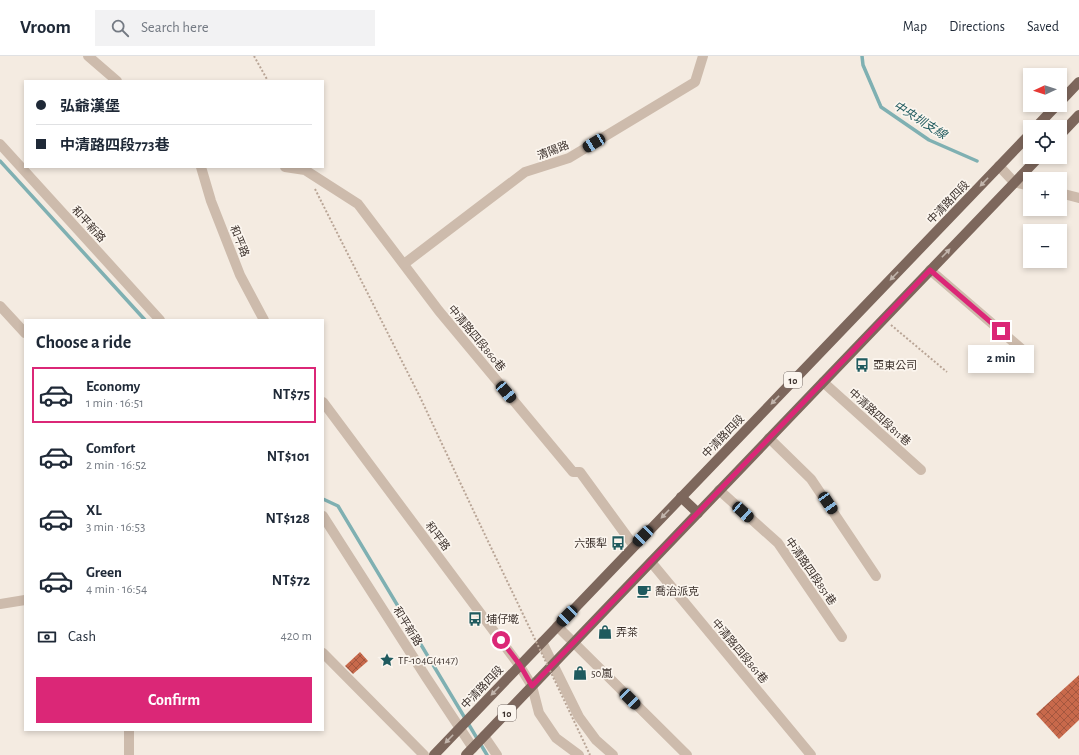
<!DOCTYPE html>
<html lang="en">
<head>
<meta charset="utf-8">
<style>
  :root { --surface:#fff; --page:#f2f2f3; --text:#1f2937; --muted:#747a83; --line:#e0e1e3; --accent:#db2777 }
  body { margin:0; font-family:"Alegreya Sans","Noto Sans TC",sans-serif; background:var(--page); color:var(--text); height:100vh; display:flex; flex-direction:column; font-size:15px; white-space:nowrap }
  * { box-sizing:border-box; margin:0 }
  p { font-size:13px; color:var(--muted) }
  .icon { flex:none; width:22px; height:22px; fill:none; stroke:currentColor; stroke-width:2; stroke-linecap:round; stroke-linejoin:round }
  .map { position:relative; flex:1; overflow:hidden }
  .sheet { position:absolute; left:24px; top:263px; width:300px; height:412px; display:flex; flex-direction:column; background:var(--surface); border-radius:0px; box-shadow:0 2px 6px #0003 }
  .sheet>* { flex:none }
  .top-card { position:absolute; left:24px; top:24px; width:300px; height:88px; border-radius:0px; box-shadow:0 2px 6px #0003; display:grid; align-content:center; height:88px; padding:0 12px; background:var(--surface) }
  .needle { width:26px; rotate:267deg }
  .tools { position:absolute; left:1023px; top:12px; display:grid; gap:8px }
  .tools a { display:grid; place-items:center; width:44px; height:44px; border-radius:0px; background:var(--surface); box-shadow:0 2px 6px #0003; font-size:20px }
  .end { position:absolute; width:18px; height:18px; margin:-9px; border:5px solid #db2777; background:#fff; box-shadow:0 0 0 2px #fff }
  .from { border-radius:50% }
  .bubble { position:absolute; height:28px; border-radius:0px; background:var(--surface); box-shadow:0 2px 6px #0003; font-size:13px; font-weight:700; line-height:28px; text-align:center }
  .car { position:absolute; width:12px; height:24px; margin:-12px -6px; border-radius:5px; box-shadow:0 0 3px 1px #0007; background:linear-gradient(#222 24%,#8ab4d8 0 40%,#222 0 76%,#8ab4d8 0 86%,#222 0) }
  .top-card b { display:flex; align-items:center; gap:14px; height:38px; font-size:15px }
  .top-card b+b { border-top:1px solid var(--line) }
  .top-card i { width:10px; height:10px; background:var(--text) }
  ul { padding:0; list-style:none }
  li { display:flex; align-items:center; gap:12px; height:56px; margin:0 8px 6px; padding:0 4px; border:2px solid transparent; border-radius:0px }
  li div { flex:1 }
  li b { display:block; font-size:15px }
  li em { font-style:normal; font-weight:700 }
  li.on { border-color:var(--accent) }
  li>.icon { width:36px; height:36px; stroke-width:1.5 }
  h2 { padding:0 12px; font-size:18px; line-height:48px }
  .pay { display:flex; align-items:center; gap:10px; height:44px; padding:0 12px; font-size:15px }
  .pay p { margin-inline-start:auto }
  .button { display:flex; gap:8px; margin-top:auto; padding:8px 12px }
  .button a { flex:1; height:46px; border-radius:0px; background:var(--accent); color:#fff; font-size:16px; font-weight:700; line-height:46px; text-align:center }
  header { display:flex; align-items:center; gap:24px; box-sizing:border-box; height:56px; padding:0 20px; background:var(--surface); border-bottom:1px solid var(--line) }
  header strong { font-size:19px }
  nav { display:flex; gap:22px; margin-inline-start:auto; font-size:14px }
  .search { width:280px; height:36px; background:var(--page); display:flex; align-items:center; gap:10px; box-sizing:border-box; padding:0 14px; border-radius:0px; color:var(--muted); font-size:15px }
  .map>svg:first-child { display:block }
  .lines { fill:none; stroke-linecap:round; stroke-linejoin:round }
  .stream { stroke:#7fb0b2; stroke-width:3.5 }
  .building { fill:url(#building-cross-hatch) }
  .path { stroke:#b9a596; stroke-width:2; stroke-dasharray:2 2; stroke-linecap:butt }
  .minor { stroke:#cdbbac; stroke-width:10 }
  .major { stroke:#7d675c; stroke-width:10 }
  .path-bridge { stroke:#b9a596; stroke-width:2; stroke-dasharray:2 2; stroke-linecap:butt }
  .oneway { fill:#c2b5ac }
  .route { stroke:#db2777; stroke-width:5 }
  .labels { text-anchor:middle; stroke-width:3.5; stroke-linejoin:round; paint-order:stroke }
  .shield { fill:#fbf5ee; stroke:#756b66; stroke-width:1 }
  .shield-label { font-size:10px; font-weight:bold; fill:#3b302b }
  .street-label { font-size:11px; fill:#3b302b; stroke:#fbf5ee }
  .poi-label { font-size:11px; fill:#3b302b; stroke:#fbf5ee; text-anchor:start }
  .water-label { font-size:12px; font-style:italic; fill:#1f5a5e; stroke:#fbf5ee }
</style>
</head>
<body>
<header>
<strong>Vroom</strong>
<div class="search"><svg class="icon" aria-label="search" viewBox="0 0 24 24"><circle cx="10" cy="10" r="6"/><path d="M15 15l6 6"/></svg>Search here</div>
<nav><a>Map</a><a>Directions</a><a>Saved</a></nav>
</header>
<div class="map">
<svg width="1079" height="699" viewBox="0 0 1079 699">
  <defs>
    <pattern id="building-cross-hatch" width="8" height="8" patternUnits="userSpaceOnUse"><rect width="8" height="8" fill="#c8694b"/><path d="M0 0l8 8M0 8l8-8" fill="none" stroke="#a4573f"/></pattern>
  </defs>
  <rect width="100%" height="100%" fill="#f4ebe1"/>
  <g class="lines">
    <g class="stream">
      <path d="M 862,0 L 863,9 L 881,51 L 929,84 L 977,105"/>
      <path d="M 0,105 L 145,264"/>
      <path d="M 323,443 L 338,450 L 487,699"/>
    </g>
  </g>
  <g class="building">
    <path d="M 360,596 L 368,605 L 353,618 L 345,610 Z"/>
    <path d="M 1079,619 L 1079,664 L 1059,683 L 1036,658 Z"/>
  </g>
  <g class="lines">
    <g class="path">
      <path d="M 254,0 L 268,25"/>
      <path d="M 315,133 L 420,341 L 450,405"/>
      <path d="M 891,269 L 947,316"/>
    </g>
    <g class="minor">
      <path d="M 88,0 L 117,25"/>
      <path d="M 0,88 L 160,264"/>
      <path d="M 999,110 L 1014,126 L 1030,130"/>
      <path d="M 201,111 L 211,145 L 240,219 L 264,264"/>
      <path d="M 285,111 L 305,114 L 358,148 L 439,255 L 573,416 L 580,416 L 634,490"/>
      <path d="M 1060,137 L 1079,142"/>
      <path d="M 404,208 L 525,116 L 569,102 L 695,26 L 703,0"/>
      <path d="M 930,214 L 1024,295"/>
      <path d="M 0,250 L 25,277"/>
      <path d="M 823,326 L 921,414"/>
      <path d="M 323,346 L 519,609 L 532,630 L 539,657 L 556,682 L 579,699"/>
      <path d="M 769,382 L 811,423 L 876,520"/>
      <path d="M 719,434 L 778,487 L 842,581"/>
      <path d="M 323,460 L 426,621 L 473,692"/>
      <path d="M 651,506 L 811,699"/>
      <path d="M 0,548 L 25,544"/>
      <path d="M 557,570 L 687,699"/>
      <path d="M 542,586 L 579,661 L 596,684 L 613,699"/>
      <path d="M 323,597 L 424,699"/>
      <path d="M 129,674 L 129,699"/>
      <path d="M 484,680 L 497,699"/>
    </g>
    <g class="major">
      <path d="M 1060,46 L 1079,26"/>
      <path d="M 1036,71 L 1057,49"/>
      <path d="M 1060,79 L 1079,59"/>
      <path d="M 681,441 L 698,457"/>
      <path d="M 434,699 L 1030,78"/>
      <path d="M 466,699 L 1039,101"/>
    </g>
    <path class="path-bridge" d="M 450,405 C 496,503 544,601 590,699"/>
  </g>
  <defs><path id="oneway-solid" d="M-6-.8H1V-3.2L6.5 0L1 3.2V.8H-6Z"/></defs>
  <g class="oneway">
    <use href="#oneway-solid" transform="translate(984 126) rotate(134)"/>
    <use href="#oneway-solid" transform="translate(946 197) rotate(-46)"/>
    <use href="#oneway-solid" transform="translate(894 220) rotate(134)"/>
    <use href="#oneway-solid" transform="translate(775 344) rotate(134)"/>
    <use href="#oneway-solid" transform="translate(665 458) rotate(134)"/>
    <use href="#oneway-solid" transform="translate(495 635) rotate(134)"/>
    <use href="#oneway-solid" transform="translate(449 683) rotate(134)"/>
  </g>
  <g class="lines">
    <path class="route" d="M 501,584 L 520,609 L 532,630 L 930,214 L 1001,275"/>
  </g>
  <defs>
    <symbol id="bus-bare" viewBox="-9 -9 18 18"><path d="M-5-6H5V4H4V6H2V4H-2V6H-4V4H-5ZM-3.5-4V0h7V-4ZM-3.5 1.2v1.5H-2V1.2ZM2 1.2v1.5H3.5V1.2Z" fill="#1f5a5e" stroke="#fbf5ee" stroke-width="2.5" paint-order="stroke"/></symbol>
    <symbol id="cafe-bare" viewBox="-9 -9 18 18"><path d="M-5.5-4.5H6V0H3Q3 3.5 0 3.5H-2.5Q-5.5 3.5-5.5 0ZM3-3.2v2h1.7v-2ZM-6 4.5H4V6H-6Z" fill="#1f5a5e" stroke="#fbf5ee" stroke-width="2.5" paint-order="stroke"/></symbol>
    <symbol id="shop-bare" viewBox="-9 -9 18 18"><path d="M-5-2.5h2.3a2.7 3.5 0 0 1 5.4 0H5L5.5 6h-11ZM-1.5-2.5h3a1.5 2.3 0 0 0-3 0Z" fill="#1f5a5e" stroke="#fbf5ee" stroke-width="2.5" paint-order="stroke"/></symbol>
    <symbol id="sight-bare" viewBox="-9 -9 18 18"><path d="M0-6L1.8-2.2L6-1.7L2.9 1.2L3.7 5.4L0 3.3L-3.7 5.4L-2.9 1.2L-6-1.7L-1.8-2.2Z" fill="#1f5a5e" stroke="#fbf5ee" stroke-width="2.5" paint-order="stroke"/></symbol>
  </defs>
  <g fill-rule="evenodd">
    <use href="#bus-bare" x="852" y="299" width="20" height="20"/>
    <use href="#bus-bare" x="608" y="477" width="20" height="20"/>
    <use href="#cafe-bare" x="634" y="525" width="20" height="20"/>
    <use href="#bus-bare" x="465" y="553" width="20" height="20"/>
    <use href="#shop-bare" x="595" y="566" width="20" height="20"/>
    <use href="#sight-bare" x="377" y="594" width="20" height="20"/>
    <use href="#shop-bare" x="570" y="607" width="20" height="20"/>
  </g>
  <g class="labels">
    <g class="shield">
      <rect x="784" y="316" width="18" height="16" rx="3"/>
      <rect x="498" y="649" width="18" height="16" rx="3"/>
    </g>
    <g class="shield-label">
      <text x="793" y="328">10</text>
      <text x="507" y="661">10</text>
    </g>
    <g class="street-label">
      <text transform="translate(553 94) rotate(-21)" y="4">清陽路</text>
      <text transform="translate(948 146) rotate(-46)" y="4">中清路四段</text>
      <text transform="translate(89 168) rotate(48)" y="4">和平新路</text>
      <text transform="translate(240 185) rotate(68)" y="4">和平路</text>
      <text transform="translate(477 282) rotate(50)" y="4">中清路四段860巷</text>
      <text transform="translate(880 361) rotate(42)" y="4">中清路四段811巷</text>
      <text transform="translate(723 380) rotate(-46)" y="4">中清路四段</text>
      <text transform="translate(438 480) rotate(53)" y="4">和平路</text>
      <text transform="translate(811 515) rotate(55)" y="4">中清路四段851巷</text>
      <text transform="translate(408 570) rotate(58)" y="4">和平新路</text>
      <text transform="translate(740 595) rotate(50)" y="4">中清路四段861巷</text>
      <text transform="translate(482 631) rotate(-46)" y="4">中清路四段</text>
    </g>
    <g class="poi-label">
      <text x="873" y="313">亞東公司</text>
      <text x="607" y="491" text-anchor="end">六張犁</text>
      <text x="655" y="539">喬治派克</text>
      <text x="486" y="567">埔仔墘</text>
      <text x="616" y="580">弄茶</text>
      <text x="398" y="608">TF-104G(4147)</text>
      <text x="591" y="621">50嵐</text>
    </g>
    <g class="water-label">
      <text transform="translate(920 64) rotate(32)" y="4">中央圳支線</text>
    </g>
  </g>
</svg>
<div class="tools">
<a><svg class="needle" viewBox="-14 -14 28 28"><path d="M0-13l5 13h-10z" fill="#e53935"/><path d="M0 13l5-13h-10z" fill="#747a83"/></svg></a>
<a><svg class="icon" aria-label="locate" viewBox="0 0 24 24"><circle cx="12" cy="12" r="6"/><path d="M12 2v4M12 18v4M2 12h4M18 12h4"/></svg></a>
<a>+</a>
<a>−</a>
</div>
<i class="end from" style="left:501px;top:584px"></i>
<i class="end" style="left:1001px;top:275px"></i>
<div class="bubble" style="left:968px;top:289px;width:66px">2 min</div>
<i class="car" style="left:594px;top:87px;rotate:239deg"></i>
<i class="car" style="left:506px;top:336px;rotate:140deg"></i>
<i class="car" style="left:828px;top:447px;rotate:146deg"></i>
<i class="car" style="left:743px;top:456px;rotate:132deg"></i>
<i class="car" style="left:643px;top:480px;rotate:224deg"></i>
<i class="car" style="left:567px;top:560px;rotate:224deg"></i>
<i class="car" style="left:630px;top:643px;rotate:135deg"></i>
<div class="top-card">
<b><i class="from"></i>弘爺漢堡</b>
<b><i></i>中清路四段773巷</b>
</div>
<section class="sheet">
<h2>Choose a ride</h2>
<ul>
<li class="on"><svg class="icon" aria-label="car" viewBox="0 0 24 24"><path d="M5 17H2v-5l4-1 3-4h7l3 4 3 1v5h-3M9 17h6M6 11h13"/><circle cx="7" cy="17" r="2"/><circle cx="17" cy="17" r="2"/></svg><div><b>Economy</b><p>1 min · 16:51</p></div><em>NT$75</em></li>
<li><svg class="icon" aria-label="car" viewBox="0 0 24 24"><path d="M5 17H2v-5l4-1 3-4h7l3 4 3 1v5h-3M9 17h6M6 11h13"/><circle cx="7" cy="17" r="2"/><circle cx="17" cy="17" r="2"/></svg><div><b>Comfort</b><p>2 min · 16:52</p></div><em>NT$101</em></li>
<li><svg class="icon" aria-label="car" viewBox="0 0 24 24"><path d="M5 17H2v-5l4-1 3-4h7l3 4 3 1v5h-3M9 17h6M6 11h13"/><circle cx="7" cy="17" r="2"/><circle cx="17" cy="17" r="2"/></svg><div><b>XL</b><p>3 min · 16:53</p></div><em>NT$128</em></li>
<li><svg class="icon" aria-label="car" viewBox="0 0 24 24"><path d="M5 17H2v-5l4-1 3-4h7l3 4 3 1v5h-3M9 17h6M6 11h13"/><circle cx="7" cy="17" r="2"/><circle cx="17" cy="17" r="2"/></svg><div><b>Green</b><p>4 min · 16:54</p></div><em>NT$72</em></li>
</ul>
<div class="pay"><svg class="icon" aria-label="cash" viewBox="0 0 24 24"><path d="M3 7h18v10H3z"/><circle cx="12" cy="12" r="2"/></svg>Cash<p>420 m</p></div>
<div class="button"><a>Confirm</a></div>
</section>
</div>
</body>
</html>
